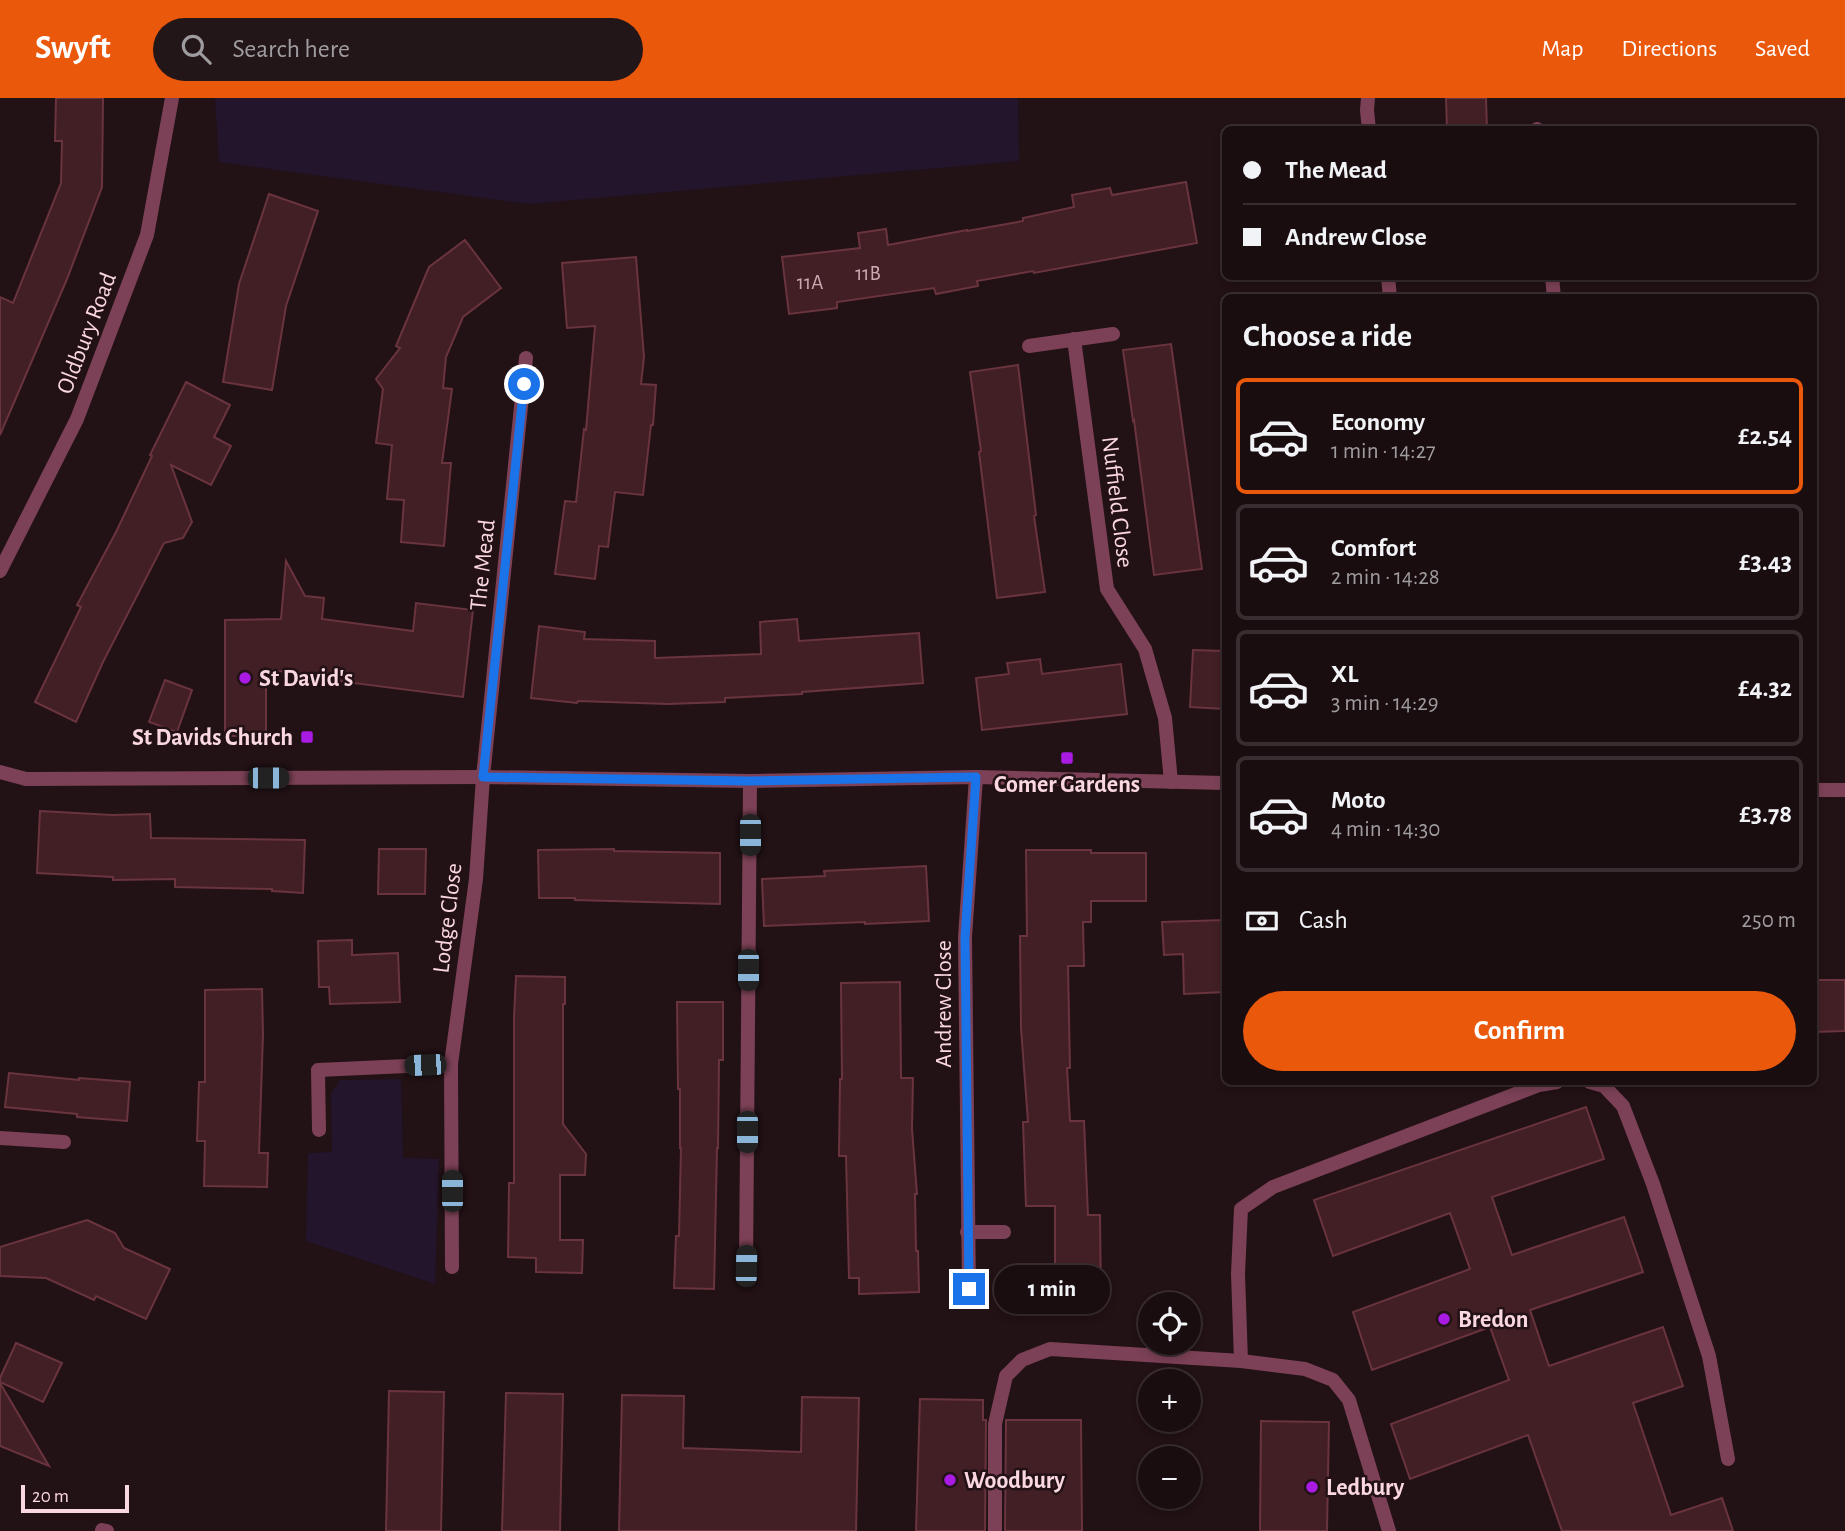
<!DOCTYPE html>
<html lang="en">
<head>
<meta charset="utf-8">
<style>
  :root { --surface:#1a0d10; --page:#231619; --text:#f1f3f6; --muted:#9f9c9f; --line:#382d30; --accent:#ea580c }
  body { margin:0; font-family:"Alegreya Sans",sans-serif; background:var(--page); color:var(--text); height:100vh; display:flex; flex-direction:column; font-size:26px; white-space:nowrap }
  * { box-sizing:border-box; margin:0 }
  p { font-size:23px; color:var(--muted) }
  .icon { flex:none; width:38px; height:38px; fill:none; stroke:currentColor; stroke-width:2; stroke-linecap:round; stroke-linejoin:round }
  .map { position:relative; flex:1; overflow:hidden }
  .sheet { position:absolute; left:1222px; top:196px; width:595px; height:791px; display:flex; flex-direction:column; background:var(--surface); border-radius:10px; box-shadow:0 4px 10px #0003,0 0 0 2px var(--line) }
  .sheet>* { flex:none }
  .hud { position:absolute; left:1222px; top:28px; width:595px; height:154px; border-radius:10px; box-shadow:0 4px 10px #0003,0 0 0 2px var(--line); display:grid; align-content:center; height:154px; padding:0 21px; background:var(--surface) }
  .buttons { position:absolute; left:1138px; top:1194px; display:grid; gap:14px }
  .buttons a { display:grid; place-items:center; width:63px; height:63px; border-radius:50%; background:var(--surface); box-shadow:0 4px 10px #0003,0 0 0 2px var(--line); font-size:35px }
  .scale { position:absolute; left:21px; bottom:18px; width:108px; box-sizing:border-box; padding-left:7px; border:4px solid #fad7e1; border-top:0; font-size:19px; line-height:24px; white-space:nowrap; color:#fad7e1; -webkit-text-stroke:5px #221115; paint-order:stroke }
  .end { position:absolute; width:32px; height:32px; margin:-16px; border:9px solid #1a73e8; background:#fff; box-shadow:0 0 0 4px #fff }
  .from { border-radius:50% }
  .bubble { position:absolute; height:49px; border-radius:24px; background:var(--surface); box-shadow:0 4px 10px #0003,0 0 0 2px var(--line); font-size:23px; font-weight:700; line-height:49px; text-align:center }
  .car { position:absolute; width:21px; height:42px; margin:-21px -10px; border-radius:9px; box-shadow:0 0 5px 2px #0007; background:linear-gradient(#222 24%,#8ab4d8 0 40%,#222 0 76%,#8ab4d8 0 86%,#222 0) }
  .hud b { display:flex; align-items:center; gap:24px; height:66px; font-size:26px }
  .hud b+b { border-top:2px solid var(--line) }
  .hud i { width:18px; height:18px; background:var(--text) }
  ul { padding:0; list-style:none }
  li { display:flex; align-items:center; gap:21px; height:116px; margin:0 14px 10px; padding:0 7px; border:4px solid var(--line); border-radius:10px }
  li div { flex:1 }
  li b { display:block; font-size:26px }
  li em { font-style:normal; font-weight:700 }
  li.active { border-color:var(--accent) }
  li>.icon { width:63px; height:63px; stroke-width:1.5 }
  h2 { padding:0 21px; font-size:32px; line-height:84px }
  .pay { display:flex; align-items:center; gap:18px; height:77px; padding:0 21px; font-size:26px }
  .pay p { margin-inline-start:auto }
  .primary-button { display:flex; gap:14px; margin-top:auto; padding:14px 21px }
  .primary-button a { flex:1; height:80px; border-radius:42px; background:var(--accent); color:#fff; font-size:28px; font-weight:700; line-height:80px; text-align:center }
  header { display:flex; align-items:center; gap:42px; box-sizing:border-box; height:98px; padding:0 35px; background:var(--accent); color:#fff }
  header strong { font-size:33px }
  nav { display:flex; gap:38px; margin-inline-start:auto; font-size:24px }
  .search { width:490px; height:63px; background:var(--page); display:flex; align-items:center; gap:18px; box-sizing:border-box; padding:0 24px; border-radius:38px; color:var(--muted); font-size:26px }
  .map>svg:first-child { display:block }
  .green { fill:#22152c }
  .building { fill:#411f25; stroke:#6a343e; stroke-width:2 }
  .lines { fill:none; stroke-linecap:round; stroke-linejoin:round }
  .service { stroke:#7c4156; stroke-width:14 }
  .minor { stroke:#7c4156; stroke-width:14 }
  .tertiary { stroke:#7c4156; stroke-width:14 }
  .route { stroke:#1a73e8; stroke-width:9 }
  .poi-dot { fill:#a91be3; stroke:#221115; stroke-width:2.5 }
  .labels { text-anchor:middle; stroke-width:5; stroke-linejoin:round; paint-order:stroke }
  .number-label { font-size:21px; fill:#cca9b2 }
  .street-label { font-size:24px; fill:#fad7e1; stroke:#221115 }
  .poi-label { font-size:24px; font-weight:bold; fill:#fad7e1; stroke:#221115; text-anchor:start }
</style>
</head>
<body>
<header>
<strong>Swyft</strong>
<div class="search"><svg class="icon" aria-label="search" viewBox="0 0 24 24"><circle cx="10" cy="10" r="6"/><path d="M15 15l6 6"/></svg>Search here</div>
<nav><a>Map</a><a>Directions</a><a>Saved</a></nav>
</header>
<div class="map">
<svg width="1845" height="1433" viewBox="0 0 1845 1433">
  <rect width="100%" height="100%" fill="#221115"/>
  <g class="green">
    <path d="M 215,0 L 1018,0 L 1019,63 L 529,106 L 219,64 Z"/>
    <path d="M 401,981 L 403,1060 L 439,1061 L 435,1186 L 306,1143 L 308,1055 L 332,1054 L 331,995 L 340,982 Z"/>
  </g>
  <g class="building">
    <path d="M 56,0 L 103,0 L 102,89 L 67,181 L 0,337 L 0,199 L 13,205 L 61,85 L 62,43 L 55,43 Z"/>
    <path d="M 1446,0 L 1486,0 L 1487,32 L 1447,32 Z"/>
    <path d="M 1186,84 L 1197,145 L 1034,175 L 1033,173 L 977,183 L 978,188 L 936,196 L 934,190 L 837,204 L 837,210 L 789,216 L 782,159 L 860,150 L 858,135 L 886,131 L 888,147 L 967,132 L 967,133 L 1023,123 L 1023,120 L 1074,109 L 1072,97 L 1110,90 L 1112,97 Z"/>
    <path d="M 269,96 L 318,113 L 286,208 L 272,292 L 223,284 L 239,186 Z"/>
    <path d="M 465,142 L 501,190 L 463,219 L 446,259 L 443,290 L 452,291 L 442,365 L 451,365 L 444,448 L 401,444 L 404,402 L 387,401 L 392,347 L 376,345 L 383,291 L 376,281 L 400,250 L 396,248 L 429,169 Z"/>
    <path d="M 636,159 L 644,259 L 641,286 L 656,287 L 653,327 L 651,327 L 643,397 L 615,394 L 608,449 L 599,448 L 595,481 L 555,476 L 565,403 L 576,404 L 584,331 L 586,332 L 595,228 L 567,230 L 562,165 Z"/>
    <path d="M 1171,246 L 1202,471 L 1154,477 L 1134,322 L 1133,323 L 1123,252 Z"/>
    <path d="M 1018,267 L 1036,417 L 1034,418 L 1045,494 L 997,500 L 979,354 L 981,353 L 970,274 Z"/>
    <path d="M 186,284 L 230,307 L 214,339 L 231,348 L 211,387 L 171,367 L 192,424 L 183,440 L 164,445 L 103,564 L 76,624 L 35,604 L 81,509 L 77,507 L 116,434 L 152,358 L 150,357 Z"/>
    <path d="M 286,463 L 305,498 L 324,500 L 322,521 L 413,533 L 416,505 L 473,512 L 463,599 L 330,582 L 331,578 L 266,572 L 266,638 L 225,638 L 225,522 L 281,521 Z"/>
    <path d="M 797,521 L 799,543 L 919,535 L 923,585 L 802,594 L 802,596 L 725,600 L 725,604 L 668,606 L 578,603 L 577,605 L 531,600 L 539,528 L 585,534 L 584,541 L 655,543 L 655,560 L 761,556 L 760,524 Z"/>
    <path d="M 1193,552 L 1225,553 L 1225,611 L 1190,609 Z"/>
    <path d="M 1040,561 L 1042,576 L 1121,566 L 1127,616 L 982,632 L 976,580 L 1009,576 L 1007,565 Z"/>
    <path d="M 165,582 L 192,592 L 177,634 L 149,624 Z"/>
    <path d="M 40,713 L 112,717 L 150,716 L 151,740 L 305,742 L 303,795 L 272,793 L 272,791 L 175,789 L 175,781 L 113,782 L 113,779 L 37,775 Z"/>
    <path d="M 379,751 L 426,751 L 425,796 L 378,796 Z"/>
    <path d="M 614,751 L 614,753 L 720,755 L 720,806 L 575,802 L 575,800 L 539,800 L 538,752 Z"/>
    <path d="M 1026,752 L 1091,752 L 1091,755 L 1146,755 L 1146,803 L 1091,803 L 1091,824 L 1083,824 L 1084,868 L 1068,868 L 1070,970 L 1067,970 L 1070,1023 L 1084,1023 L 1088,1117 L 1100,1117 L 1101,1207 L 1055,1207 L 1055,1108 L 1026,1108 L 1023,1024 L 1028,1024 L 1021,930 L 1020,838 L 1027,838 Z"/>
    <path d="M 926,768 L 929,823 L 865,826 L 865,824 L 764,828 L 762,781 L 825,778 L 824,773 Z"/>
    <path d="M 1225,822 L 1225,894 L 1184,896 L 1183,856 L 1164,857 L 1162,824 Z"/>
    <path d="M 352,842 L 352,857 L 398,855 L 400,904 L 330,906 L 329,889 L 319,889 L 318,843 Z"/>
    <path d="M 516,878 L 565,879 L 565,906 L 563,906 L 563,1026 L 586,1056 L 585,1077 L 560,1077 L 560,1142 L 583,1142 L 582,1175 L 536,1174 L 536,1160 L 508,1159 L 509,1085 L 514,1085 L 514,919 Z"/>
    <path d="M 1813,882 L 1845,882 L 1845,933 L 1814,934 Z"/>
    <path d="M 900,884 L 901,980 L 913,980 L 912,1031 L 917,1096 L 915,1096 L 916,1153 L 918,1153 L 919,1194 L 859,1196 L 859,1180 L 849,1180 L 846,1058 L 839,1058 L 840,981 L 842,981 L 841,885 Z"/>
    <path d="M 262,891 L 263,936 L 259,1055 L 268,1055 L 267,1089 L 204,1088 L 205,1043 L 197,1043 L 199,984 L 205,984 L 205,892 Z"/>
    <path d="M 677,904 L 723,904 L 723,962 L 719,962 L 718,1050 L 717,1050 L 714,1191 L 674,1190 L 676,1138 L 679,1138 L 681,1050 L 680,1050 L 680,991 L 678,991 Z"/>
    <path d="M 9,975 L 79,982 L 79,980 L 130,984 L 127,1023 L 77,1019 L 77,1016 L 5,1009 Z"/>
    <path d="M 1586,1009 L 1604,1061 L 1492,1099 L 1512,1157 L 1624,1119 L 1643,1174 L 1530,1212 L 1549,1268 L 1663,1229 L 1683,1288 L 1633,1305 L 1671,1417 L 1722,1400 L 1733,1433 L 1562,1433 L 1528,1337 L 1410,1381 L 1391,1326 L 1509,1282 L 1490,1229 L 1372,1272 L 1353,1214 L 1470,1171 L 1450,1115 L 1333,1158 L 1314,1102 Z"/>
    <path d="M 87,1122 L 115,1135 L 124,1150 L 170,1171 L 146,1221 L 96,1198 L 94,1202 L 46,1180 L 0,1178 L 0,1149 Z"/>
    <path d="M 16,1245 L 62,1265 L 43,1304 L 0,1284 L 0,1280 Z"/>
    <path d="M 0,1285 L 49,1368 L 0,1348 Z"/>
    <path d="M 389,1293 L 444,1294 L 441,1433 L 386,1433 Z"/>
    <path d="M 506,1295 L 563,1296 L 560,1433 L 502,1433 Z"/>
    <path d="M 622,1297 L 684,1298 L 683,1350 L 801,1354 L 802,1299 L 859,1300 L 856,1433 L 619,1433 Z"/>
    <path d="M 920,1301 L 983,1302 L 983,1322 L 986,1322 L 985,1433 L 916,1433 Z"/>
    <path d="M 1006,1322 L 1081,1322 L 1082,1433 L 1005,1433 Z"/>
    <path d="M 1261,1323 L 1329,1324 L 1327,1433 L 1260,1433 Z"/>
  </g>
  <g class="lines">
    <g class="service">
      <path d="M 1590,984 L 1604,988 L 1623,1008 L 1653,1086 L 1709,1258 L 1728,1361"/>
      <path d="M 1241,1263 L 1238,1176 L 1241,1111 L 1273,1089 L 1539,987 L 1557,984"/>
      <path d="M 102,1432 L 107,1433"/>
      <path d="M 995,1433 L 995,1326 L 1006,1278 L 1022,1262 L 1050,1251 L 1241,1263 L 1305,1271 L 1333,1282 L 1349,1302 L 1389,1433"/>
    </g>
    <g class="minor">
      <path d="M 1368,0 L 1367,12 L 1369,32"/>
      <path d="M 1537,31 L 1537,32"/>
      <path d="M 1388,178 L 1390,200"/>
      <path d="M 1552,178 L 1554,200"/>
      <path d="M 1074,241 L 1107,491 L 1145,551 L 1165,620 L 1171,684"/>
      <path d="M 1029,248 L 1113,236"/>
      <path d="M 0,674 L 26,681 L 483,679 L 750,683 L 976,679 L 1225,685"/>
      <path d="M 1813,692 L 1845,692"/>
      <path d="M 319,1032 L 318,972 L 451,966"/>
      <path d="M 0,1040 L 64,1044"/>
      <path d="M 967,1134 L 1004,1134"/>
      <path d="M 746,1168 L 750,683"/>
      <path d="M 452,1169 L 451,966 L 476,781 L 483,679 L 526,260"/>
      <path d="M 969,1191 L 965,839 L 976,679"/>
    </g>
    <path class="tertiary" d="M 0,473 L 77,321 L 147,137 L 172,0"/>
  </g>
  <g class="lines">
    <path class="route" d="M 524,286 L 483,679 L 750,683 L 976,679 L 965,839 L 969,1191"/>
  </g>
  <g class="poi-dot">
    <circle cx="245" cy="580" r="7"/>
    <rect x="300" y="632" width="14" height="14" rx="3.5"/>
    <rect x="1060" y="653" width="14" height="14" rx="3.5"/>
    <circle cx="1444" cy="1221" r="7"/>
    <circle cx="950" cy="1382" r="7"/>
    <circle cx="1312" cy="1389" r="7"/>
  </g>
  <g class="labels">
    <g class="number-label">
      <text x="868" y="182">11B</text>
      <text x="810" y="191">11A</text>
    </g>
    <g class="street-label">
      <text transform="translate(86 235) rotate(-69)" y="8">Oldbury Road</text>
      <text transform="translate(1118 404) rotate(83)" y="8">Nuffield Close</text>
      <text transform="translate(482 467) rotate(-84)" y="8">The Mead</text>
      <text transform="translate(447 820) rotate(-83)" y="8">Lodge Close</text>
      <text transform="translate(943 906) rotate(-90)" y="8">Andrew Close</text>
    </g>
    <g class="poi-label">
      <text x="259" y="588">St David's</text>
      <text x="293" y="647" text-anchor="end">St Davids Church</text>
      <text x="1067" y="694" text-anchor="middle">Comer Gardens</text>
      <text x="1458" y="1229">Bredon</text>
      <text x="964" y="1390">Woodbury</text>
      <text x="1326" y="1397">Ledbury</text>
    </g>
  </g>
</svg>
<div class="buttons">
<a><svg class="icon" aria-label="locate" viewBox="0 0 24 24"><circle cx="12" cy="12" r="6"/><path d="M12 2v4M12 18v4M2 12h4M18 12h4"/></svg></a>
<a>+</a>
<a>−</a>
</div>
<div class="scale">20 m</div>
<i class="end from" style="left:524px;top:286px"></i>
<i class="end" style="left:969px;top:1191px"></i>
<div class="bubble" style="left:994px;top:1167px;width:116px">1 min</div>
<i class="car" style="left:268px;top:680px;rotate:90deg"></i>
<i class="car" style="left:750px;top:737px;rotate:180deg"></i>
<i class="car" style="left:748px;top:872px;rotate:180deg"></i>
<i class="car" style="left:425px;top:967px;rotate:268deg"></i>
<i class="car" style="left:747px;top:1034px;rotate:180deg"></i>
<i class="car" style="left:452px;top:1093px;rotate:0deg"></i>
<i class="car" style="left:746px;top:1168px;rotate:1deg"></i>
<div class="hud">
<b><i class="from"></i>The Mead</b>
<b><i></i>Andrew Close</b>
</div>
<section class="sheet">
<h2>Choose a ride</h2>
<ul>
<li class="active"><svg class="icon" aria-label="car" viewBox="0 0 24 24"><path d="M5 17H2v-5l4-1 3-4h7l3 4 3 1v5h-3M9 17h6M6 11h13"/><circle cx="7" cy="17" r="2"/><circle cx="17" cy="17" r="2"/></svg><div><b>Economy</b><p>1 min · 14:27</p></div><em>£2.54</em></li>
<li><svg class="icon" aria-label="car" viewBox="0 0 24 24"><path d="M5 17H2v-5l4-1 3-4h7l3 4 3 1v5h-3M9 17h6M6 11h13"/><circle cx="7" cy="17" r="2"/><circle cx="17" cy="17" r="2"/></svg><div><b>Comfort</b><p>2 min · 14:28</p></div><em>£3.43</em></li>
<li><svg class="icon" aria-label="car" viewBox="0 0 24 24"><path d="M5 17H2v-5l4-1 3-4h7l3 4 3 1v5h-3M9 17h6M6 11h13"/><circle cx="7" cy="17" r="2"/><circle cx="17" cy="17" r="2"/></svg><div><b>XL</b><p>3 min · 14:29</p></div><em>£4.32</em></li>
<li><svg class="icon" aria-label="car" viewBox="0 0 24 24"><path d="M5 17H2v-5l4-1 3-4h7l3 4 3 1v5h-3M9 17h6M6 11h13"/><circle cx="7" cy="17" r="2"/><circle cx="17" cy="17" r="2"/></svg><div><b>Moto</b><p>4 min · 14:30</p></div><em>£3.78</em></li>
</ul>
<div class="pay"><svg class="icon" aria-label="cash" viewBox="0 0 24 24"><path d="M3 7h18v10H3z"/><circle cx="12" cy="12" r="2"/></svg>Cash<p>250 m</p></div>
<div class="primary-button"><a>Confirm</a></div>
</section>
</div>
</body>
</html>
